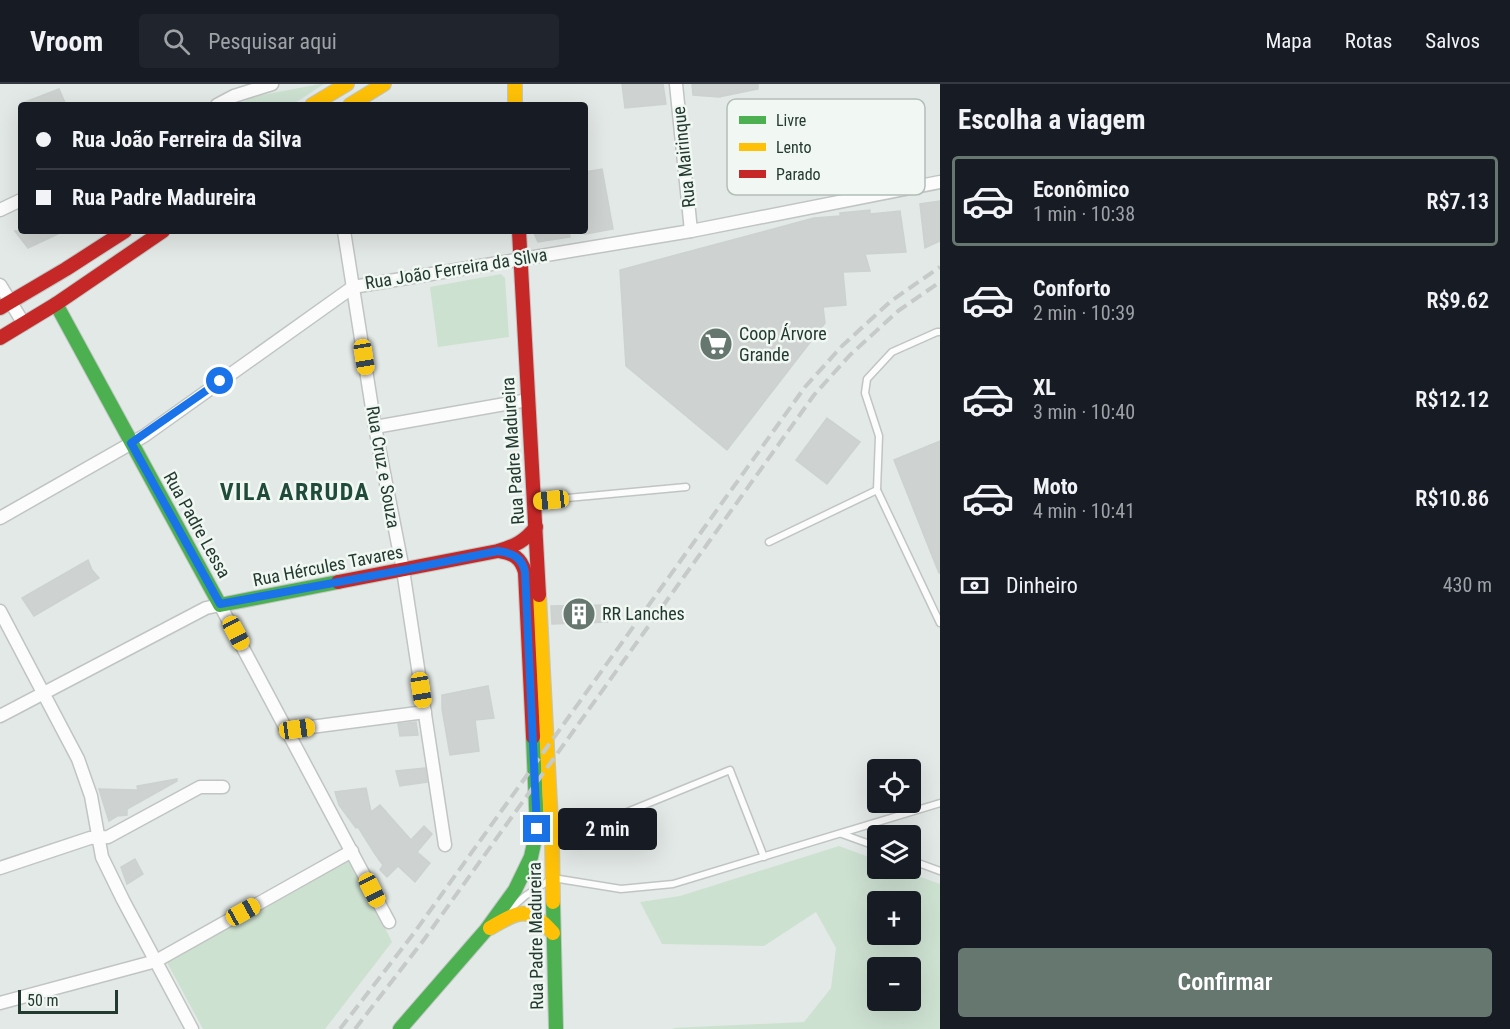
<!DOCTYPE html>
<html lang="pt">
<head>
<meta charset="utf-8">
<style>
  :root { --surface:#171b24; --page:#20242c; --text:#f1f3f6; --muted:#9ea1a6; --line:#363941; --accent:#667770 }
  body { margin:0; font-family:"Roboto Condensed",sans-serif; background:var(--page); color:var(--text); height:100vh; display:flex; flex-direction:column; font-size:22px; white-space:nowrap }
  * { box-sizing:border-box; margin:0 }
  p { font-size:20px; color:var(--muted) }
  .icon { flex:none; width:33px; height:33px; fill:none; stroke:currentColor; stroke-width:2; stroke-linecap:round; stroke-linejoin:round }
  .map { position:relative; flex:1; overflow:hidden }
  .side { display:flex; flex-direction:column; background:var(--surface); width:570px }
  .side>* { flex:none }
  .top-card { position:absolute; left:18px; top:18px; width:570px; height:132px; border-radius:6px; box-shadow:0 6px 24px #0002; display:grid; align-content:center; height:132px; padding:0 18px; background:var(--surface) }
  .controls { position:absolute; left:867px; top:675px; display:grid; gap:12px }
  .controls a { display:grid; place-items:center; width:54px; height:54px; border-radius:6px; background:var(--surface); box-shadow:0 6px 24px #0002; font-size:30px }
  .scale { position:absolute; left:18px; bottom:15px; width:100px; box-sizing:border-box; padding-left:6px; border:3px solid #223a30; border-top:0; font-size:16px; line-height:21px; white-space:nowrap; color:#223a30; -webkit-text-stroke:4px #f1f7f3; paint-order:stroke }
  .end { position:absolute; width:27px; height:27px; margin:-14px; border:8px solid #1a73e8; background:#fff; box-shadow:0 0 0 3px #fff }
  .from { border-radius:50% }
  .bubble { position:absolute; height:42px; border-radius:6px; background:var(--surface); box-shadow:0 6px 24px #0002; font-size:20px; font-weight:600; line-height:42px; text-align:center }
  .car { position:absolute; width:18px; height:36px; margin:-18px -9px; border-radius:8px; box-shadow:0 0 4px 2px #0007; background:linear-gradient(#f5c518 24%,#345 0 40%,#f5c518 0 76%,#345 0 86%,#f5c518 0) }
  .top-card b { display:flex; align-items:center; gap:21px; height:57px; font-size:22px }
  .top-card b+b { border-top:2px solid var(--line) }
  .top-card i { width:15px; height:15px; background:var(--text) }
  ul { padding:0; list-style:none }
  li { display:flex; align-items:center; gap:18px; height:90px; margin:0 12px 9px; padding:0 6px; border:3px solid transparent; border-radius:6px }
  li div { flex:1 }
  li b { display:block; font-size:22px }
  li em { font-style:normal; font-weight:600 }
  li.active { border-color:var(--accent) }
  li>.icon { width:54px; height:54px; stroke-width:1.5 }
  h2 { padding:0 18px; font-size:27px; line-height:72px }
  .pay { display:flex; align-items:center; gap:15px; height:66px; padding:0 18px; font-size:22px }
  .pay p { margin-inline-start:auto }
  .action { display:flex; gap:12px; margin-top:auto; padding:12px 18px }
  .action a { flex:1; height:69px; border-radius:6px; background:var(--accent); color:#fff; font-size:24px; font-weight:600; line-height:69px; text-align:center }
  header { display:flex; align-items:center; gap:36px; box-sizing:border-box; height:84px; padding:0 30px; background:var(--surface); border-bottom:2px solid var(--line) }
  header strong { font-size:28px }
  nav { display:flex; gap:33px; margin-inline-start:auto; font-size:21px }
  .search { width:420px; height:54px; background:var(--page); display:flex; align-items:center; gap:15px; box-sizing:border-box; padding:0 21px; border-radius:6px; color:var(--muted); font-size:22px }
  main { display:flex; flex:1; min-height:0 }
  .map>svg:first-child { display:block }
  .green { fill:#cde1d1; fill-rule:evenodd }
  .building { fill:#ced2d0; stroke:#ccd2cf; stroke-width:1.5 }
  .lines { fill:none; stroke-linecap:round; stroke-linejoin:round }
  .lane-casing { stroke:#c0c5c3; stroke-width:9 }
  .street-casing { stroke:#c0c5c3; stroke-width:15 }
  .fast-casing { stroke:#bfc6c3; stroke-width:16 }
  .slow-casing { stroke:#bfc6c3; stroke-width:16 }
  .jam-casing { stroke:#bfc6c3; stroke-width:16 }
  .lane { stroke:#fbfcfb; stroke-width:6 }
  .street { stroke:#fbfcfb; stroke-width:12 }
  .fast { stroke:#4caf50; stroke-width:14 }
  .slow { stroke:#ffc107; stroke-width:14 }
  .jam { stroke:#c62828; stroke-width:14 }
  .rail { stroke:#c6cac8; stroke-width:4; stroke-dasharray:12 6; stroke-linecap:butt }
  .route { stroke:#1a73e8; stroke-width:8 }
  .labels { text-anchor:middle; stroke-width:5; stroke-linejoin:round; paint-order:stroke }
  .street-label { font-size:18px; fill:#223a30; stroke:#f1f7f3 }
  .poi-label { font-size:18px; fill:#223a30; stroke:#f1f7f3; text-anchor:start }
  .district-label { font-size:24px; font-weight:bold; letter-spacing:1.5px; fill:#204b3a; stroke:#f1f7f3 }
  .key { fill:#f1f7f3; stroke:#b3beb8; stroke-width:1.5 }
  .key-label { font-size:16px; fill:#223a30 }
</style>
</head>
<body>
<header>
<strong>Vroom</strong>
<div class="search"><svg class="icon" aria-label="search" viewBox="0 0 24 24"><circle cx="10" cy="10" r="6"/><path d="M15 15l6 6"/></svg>Pesquisar aqui</div>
<nav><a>Mapa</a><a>Rotas</a><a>Salvos</a></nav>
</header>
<main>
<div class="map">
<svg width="940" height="945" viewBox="0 0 940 945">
  <rect width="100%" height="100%" fill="#e3e9e6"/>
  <g class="green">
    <path d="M 320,0 L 324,0 L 292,21 L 237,21 L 252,13 Z"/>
    <path d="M 501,190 L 505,194 L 509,253 L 438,263 L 430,203 Z"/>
    <path d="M 839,762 L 877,776 L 878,784 L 899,785 L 940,800 L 940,945 L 675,945 L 672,944 L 804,938 L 831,904 L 836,864 L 816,828 L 764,862 L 662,860 L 640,818 L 680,812 ZM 878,818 L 910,818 L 910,850 L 878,850 ZM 878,884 L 910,884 L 910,916 L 878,916 Z"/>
    <path d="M 349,777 L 374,821 L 392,858 L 325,945 L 203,945 L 165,875 Z"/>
  </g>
  <g class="building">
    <path d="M 622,0 L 663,0 L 666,20 L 625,24 Z"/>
    <path d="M 692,0 L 758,0 L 758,5 L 719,13 L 693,11 Z"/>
    <path d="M 59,5 L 66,21 L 20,21 L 20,20 Z"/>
    <path d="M 602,85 L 613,145 L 585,150 L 585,88 Z"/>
    <path d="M 940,117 L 940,157 L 925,164 L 920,120 Z"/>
    <path d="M 870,126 L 870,130 L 900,127 L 906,168 L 865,170 L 870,187 L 843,188 L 846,221 L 823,223 L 825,239 L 727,366 L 626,282 L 620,186 L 814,134 L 840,132 L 840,129 Z"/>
    <path d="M 15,147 L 64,147 L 28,164 Z"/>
    <path d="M 533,147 L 569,147 L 570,153 L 538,158 Z"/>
    <path d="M 827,334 L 860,358 L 827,400 L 796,376 Z"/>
    <path d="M 940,357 L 940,489 L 939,489 L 894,376 Z"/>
    <path d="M 88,476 L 92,486 L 99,494 L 34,532 L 22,514 Z"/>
    <path d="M 607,521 L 608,538 L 552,540 L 551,522 Z"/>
    <path d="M 488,602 L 494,634 L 475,636 L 479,667 L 450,671 L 442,625 L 442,611 Z"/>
    <path d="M 416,638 L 418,651 L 400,652 L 398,640 Z"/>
    <path d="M 425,684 L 427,698 L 400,702 L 396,687 Z"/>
    <path d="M 177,695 L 177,697 L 127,725 L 127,731 L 117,732 L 109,737 L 99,705 L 138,706 L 137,702 Z"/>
    <path d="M 366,704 L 371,728 L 380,721 L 411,756 L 424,742 L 432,750 L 417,768 L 430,779 L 415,798 L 398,782 L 387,793 L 380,786 L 383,781 L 375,770 L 358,743 L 356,744 L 339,721 L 335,708 Z"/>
    <path d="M 135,775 L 143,790 L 127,800 L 121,783 Z"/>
  </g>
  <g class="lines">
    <defs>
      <g id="lane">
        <path d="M 877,406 L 879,352 L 865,309 L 867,295 L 892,268 L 937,248 L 940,248"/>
        <path d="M 535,417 L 686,403"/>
        <path d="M 769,458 L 877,406 L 940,539"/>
        <path d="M 583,746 L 730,686 L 764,773"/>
        <path d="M 842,750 L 878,763"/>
        <path d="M 910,776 L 940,787"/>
        <path d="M 509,826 L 525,812 L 553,794 L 621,805 L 673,800 L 940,719"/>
      </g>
      <g id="street">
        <path d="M 676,0 L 691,147"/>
        <path d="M 217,21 L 234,12 L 272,0"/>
        <path d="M 0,126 L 21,116"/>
        <path d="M 344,147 L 375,343 L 403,486 L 445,761"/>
        <path d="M 0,201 L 24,240"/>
        <path d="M 375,343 L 528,316"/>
        <path d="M 0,434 L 144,352 L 353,203 L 691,147 L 940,98"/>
        <path d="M 0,527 L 78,675 L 91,712 L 102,773 L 123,816 L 192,945"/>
        <path d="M 0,632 L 206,524 L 220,521 L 389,838"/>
        <path d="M 288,646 L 425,628"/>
        <path d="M 0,784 L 90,754 L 108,753 L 200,703 L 223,703"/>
        <path d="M 0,919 L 156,877 L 352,767"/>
      </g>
      <g id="fast">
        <path d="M 56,220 L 220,521 L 338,498"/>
        <path d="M 553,818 L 556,945"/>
        <path d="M 400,945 L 486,846 L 515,806 L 531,773 L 537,745 L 533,653"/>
      </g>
      <g id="slow">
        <path d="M 515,0 L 515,21"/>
        <path d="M 312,21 L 347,0"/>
        <path d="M 350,21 L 384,0"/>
        <path d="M 539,511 L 552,756 L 553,818"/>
        <path d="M 490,844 C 520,827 528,821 553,849"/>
      </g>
      <g id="jam">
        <path d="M 519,147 L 539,511"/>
        <path d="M 0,224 L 66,185 L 125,147"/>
        <path d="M 0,254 L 56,220 L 163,147"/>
        <path d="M 499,467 C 513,469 521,474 525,488 L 533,653"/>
        <path d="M 338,498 L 498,467 C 515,462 525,457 536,443"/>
      </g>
    </defs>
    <use href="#lane" class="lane-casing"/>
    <use href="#street" class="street-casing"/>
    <use href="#fast" class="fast-casing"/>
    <use href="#slow" class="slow-casing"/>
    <use href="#jam" class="jam-casing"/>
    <use href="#lane" class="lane"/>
    <use href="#street" class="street"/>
    <use href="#fast" class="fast"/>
    <use href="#slow" class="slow"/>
    <use href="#jam" class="jam"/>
    <g class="rail">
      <path d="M 340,945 L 414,849 L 805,303 L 842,262 L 891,217 L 940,183"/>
      <path d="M 355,945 L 423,857 L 814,311 L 850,271 L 898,227 L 940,198"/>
    </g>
  </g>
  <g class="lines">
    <path class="route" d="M 220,297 L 131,359 L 220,520 L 403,486 L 498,467 C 512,469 522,473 525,488 L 537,745"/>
  </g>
  <defs>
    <symbol id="supermarket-disc" viewBox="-11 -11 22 22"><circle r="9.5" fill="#667770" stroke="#f1f7f3"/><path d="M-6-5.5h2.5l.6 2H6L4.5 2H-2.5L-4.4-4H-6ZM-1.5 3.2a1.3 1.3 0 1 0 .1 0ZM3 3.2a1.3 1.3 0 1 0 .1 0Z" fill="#fff"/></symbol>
    <symbol id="building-disc" viewBox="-11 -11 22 22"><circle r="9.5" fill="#667770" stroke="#f1f7f3"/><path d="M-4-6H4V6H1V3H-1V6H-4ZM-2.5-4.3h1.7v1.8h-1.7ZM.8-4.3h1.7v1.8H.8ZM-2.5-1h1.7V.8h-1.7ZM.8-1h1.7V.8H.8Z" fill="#fff"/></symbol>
  </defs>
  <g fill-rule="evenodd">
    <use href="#supermarket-disc" x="697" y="241" width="38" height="38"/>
    <use href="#building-disc" x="560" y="511" width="38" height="38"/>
  </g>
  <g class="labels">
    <g class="street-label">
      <text transform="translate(684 73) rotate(-96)" y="6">Rua Mairinque</text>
      <text transform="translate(456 185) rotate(-9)" y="6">Rua João Ferreira da Silva</text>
      <text transform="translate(513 367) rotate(-94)" y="6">Rua Padre Madureira</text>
      <text transform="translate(383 383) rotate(80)" y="6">Rua Cruz e Souza</text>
      <text transform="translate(197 441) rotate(61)" y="6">Rua Padre Lessa</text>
      <text transform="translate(328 482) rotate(-11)" y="6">Rua Hércules Tavares</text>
      <text transform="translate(536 852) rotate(-91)" y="6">Rua Padre Madureira</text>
    </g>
    <g class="poi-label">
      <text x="739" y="256">Coop Árvore<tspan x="739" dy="21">Grande</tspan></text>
      <text x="602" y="536">RR Lanches</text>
    </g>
    <g class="district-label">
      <text x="295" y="416">VILA ARRUDA</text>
    </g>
  </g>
  <rect x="727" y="15" width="198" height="96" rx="9" class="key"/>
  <rect x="739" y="32" width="27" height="8" fill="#4caf50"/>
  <rect x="739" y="59" width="27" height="8" fill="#ffc107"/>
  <rect x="739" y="86" width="27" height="8" fill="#c62828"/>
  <g class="key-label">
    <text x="776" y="42">Livre</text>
    <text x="776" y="69">Lento</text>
    <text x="776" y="96">Parado</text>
  </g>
</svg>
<div class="controls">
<a><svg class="icon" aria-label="locate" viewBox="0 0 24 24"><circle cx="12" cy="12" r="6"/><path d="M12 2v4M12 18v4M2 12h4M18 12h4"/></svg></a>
<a><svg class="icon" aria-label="layers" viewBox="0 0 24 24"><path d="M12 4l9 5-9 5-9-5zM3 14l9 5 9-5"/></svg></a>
<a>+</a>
<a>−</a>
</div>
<div class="scale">50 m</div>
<i class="end from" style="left:220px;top:297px"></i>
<i class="end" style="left:537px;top:745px"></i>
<div class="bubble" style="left:558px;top:724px;width:99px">2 min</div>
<i class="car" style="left:364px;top:273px;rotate:171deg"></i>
<i class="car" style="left:551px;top:416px;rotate:264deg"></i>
<i class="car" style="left:236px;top:549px;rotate:152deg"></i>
<i class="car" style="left:421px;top:606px;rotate:171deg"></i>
<i class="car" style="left:297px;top:645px;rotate:82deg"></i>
<i class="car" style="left:372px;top:806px;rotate:153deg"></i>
<i class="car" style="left:243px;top:828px;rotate:61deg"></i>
<div class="top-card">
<b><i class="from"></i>Rua João Ferreira da Silva</b>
<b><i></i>Rua Padre Madureira</b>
</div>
</div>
<section class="side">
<h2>Escolha a viagem</h2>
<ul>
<li class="active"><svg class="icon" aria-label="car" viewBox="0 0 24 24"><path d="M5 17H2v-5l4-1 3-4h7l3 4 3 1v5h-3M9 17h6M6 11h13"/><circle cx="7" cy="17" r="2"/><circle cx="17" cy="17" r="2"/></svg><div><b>Econômico</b><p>1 min · 10:38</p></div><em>R$7.13</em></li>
<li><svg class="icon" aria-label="car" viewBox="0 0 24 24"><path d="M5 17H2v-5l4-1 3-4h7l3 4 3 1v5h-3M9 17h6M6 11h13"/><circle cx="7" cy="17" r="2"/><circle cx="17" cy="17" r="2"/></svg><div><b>Conforto</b><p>2 min · 10:39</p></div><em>R$9.62</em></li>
<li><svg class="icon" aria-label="car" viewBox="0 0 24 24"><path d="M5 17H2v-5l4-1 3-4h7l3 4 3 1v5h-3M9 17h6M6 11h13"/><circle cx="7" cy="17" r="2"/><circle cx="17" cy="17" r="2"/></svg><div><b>XL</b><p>3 min · 10:40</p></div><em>R$12.12</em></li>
<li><svg class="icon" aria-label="car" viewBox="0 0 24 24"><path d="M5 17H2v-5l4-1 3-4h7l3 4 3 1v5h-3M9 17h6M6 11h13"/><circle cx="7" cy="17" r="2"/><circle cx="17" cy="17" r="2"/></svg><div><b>Moto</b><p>4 min · 10:41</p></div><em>R$10.86</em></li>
</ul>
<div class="pay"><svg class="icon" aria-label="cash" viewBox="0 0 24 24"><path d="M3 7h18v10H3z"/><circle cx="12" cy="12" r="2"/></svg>Dinheiro<p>430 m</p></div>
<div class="action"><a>Confirmar</a></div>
</section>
</main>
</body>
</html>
